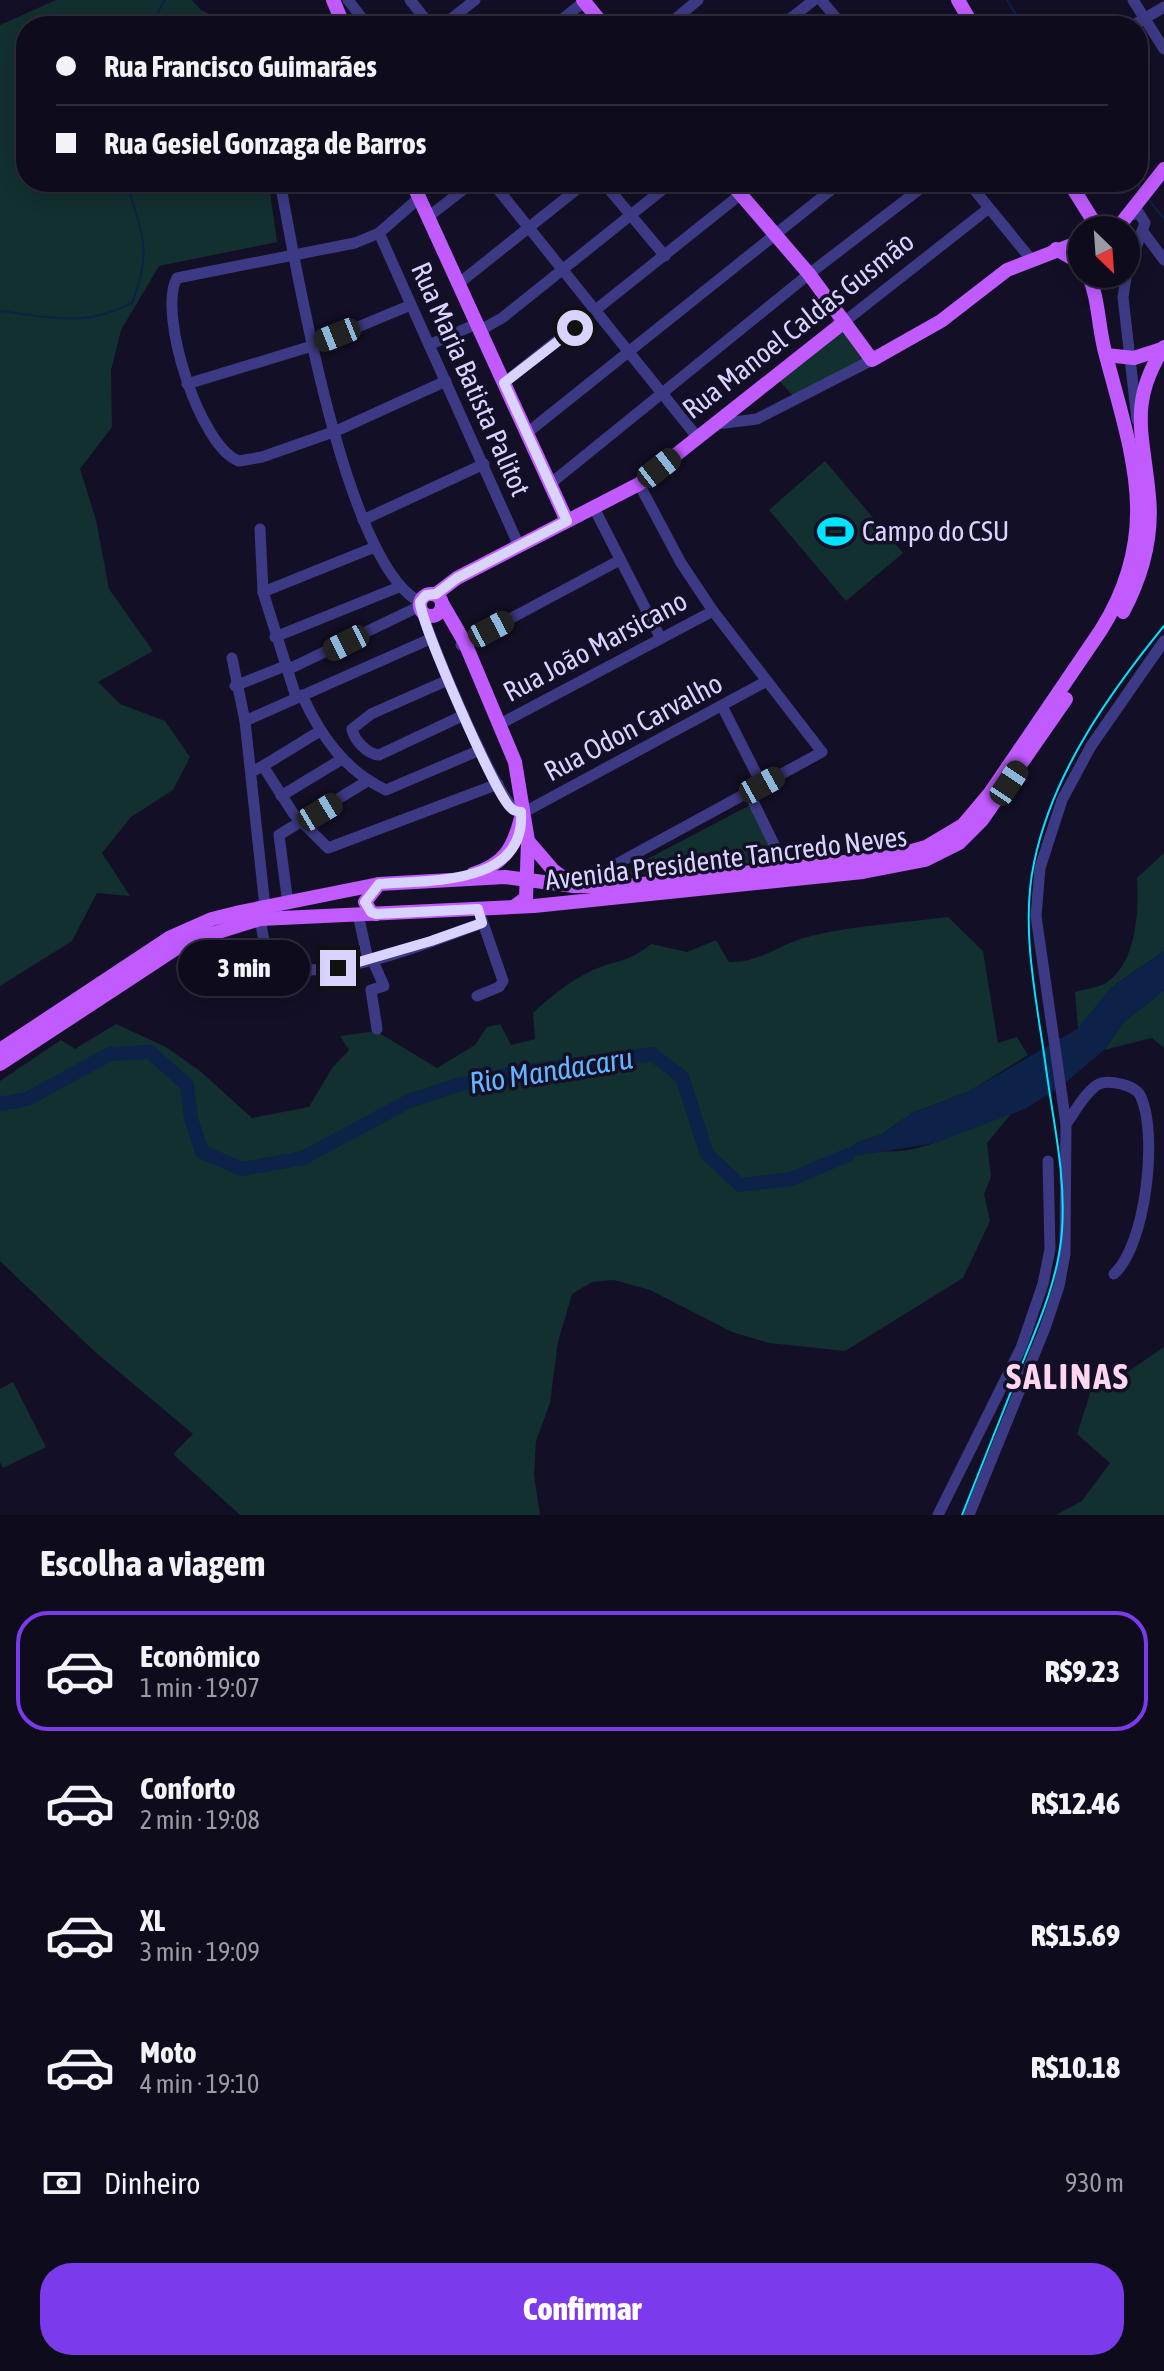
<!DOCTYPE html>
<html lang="pt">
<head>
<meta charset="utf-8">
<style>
  :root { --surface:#0e0b1c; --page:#1c1929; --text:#f1f3f6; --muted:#9b9ba3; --line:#2e2b3b; --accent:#7c3aed }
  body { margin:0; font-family:"Asap Condensed",sans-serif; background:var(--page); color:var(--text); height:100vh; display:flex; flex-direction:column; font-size:30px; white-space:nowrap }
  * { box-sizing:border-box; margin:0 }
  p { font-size:26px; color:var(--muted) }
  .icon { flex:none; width:44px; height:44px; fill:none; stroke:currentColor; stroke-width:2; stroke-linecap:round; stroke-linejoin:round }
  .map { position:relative; height:1515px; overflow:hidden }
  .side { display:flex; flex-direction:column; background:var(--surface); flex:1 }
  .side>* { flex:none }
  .top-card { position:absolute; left:16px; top:16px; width:1132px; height:176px; border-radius:32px; box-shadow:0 4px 20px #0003,0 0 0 2px var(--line); display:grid; align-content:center; height:176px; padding:0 40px; background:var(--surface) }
  .needle { width:52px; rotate:155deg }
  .tools { position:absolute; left:1068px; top:216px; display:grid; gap:16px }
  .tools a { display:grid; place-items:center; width:72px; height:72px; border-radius:50%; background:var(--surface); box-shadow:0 4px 20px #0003,0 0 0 2px var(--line); font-size:40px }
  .end { position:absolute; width:36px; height:36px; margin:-18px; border:10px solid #d9d4ff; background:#111; box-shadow:0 0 0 4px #111 }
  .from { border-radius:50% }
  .bubble { position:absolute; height:56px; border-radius:28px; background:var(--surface); box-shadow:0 4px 20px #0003,0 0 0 2px var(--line); font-size:26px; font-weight:800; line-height:56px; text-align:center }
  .car { position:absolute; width:24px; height:48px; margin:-24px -12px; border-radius:10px; box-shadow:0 0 6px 2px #0007; background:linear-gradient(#222 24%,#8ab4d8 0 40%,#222 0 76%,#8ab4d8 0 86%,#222 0) }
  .top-card b { display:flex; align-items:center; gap:28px; height:76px; font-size:30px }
  .top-card b+b { border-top:2px solid var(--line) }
  .top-card i { width:20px; height:20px; background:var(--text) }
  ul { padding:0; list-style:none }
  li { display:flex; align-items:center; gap:24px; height:120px; margin:0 16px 12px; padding:0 24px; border:4px solid transparent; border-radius:32px }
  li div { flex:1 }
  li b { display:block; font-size:30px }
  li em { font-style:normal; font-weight:800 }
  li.selected { border-color:var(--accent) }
  li>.icon { width:72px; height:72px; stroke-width:1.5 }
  h2 { padding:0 40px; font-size:36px; line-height:96px }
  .pay { display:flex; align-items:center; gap:20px; height:88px; padding:0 40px; font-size:30px }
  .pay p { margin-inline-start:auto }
  .primary-button { display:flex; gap:16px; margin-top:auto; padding:16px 40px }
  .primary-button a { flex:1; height:92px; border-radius:32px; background:var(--accent); color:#fff; font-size:32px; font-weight:800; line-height:92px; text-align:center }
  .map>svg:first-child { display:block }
  .green { fill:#12302f }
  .water { fill:#0c2248 }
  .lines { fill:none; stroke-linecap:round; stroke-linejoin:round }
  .stream { stroke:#0c2248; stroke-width:2 }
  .river { stroke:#0c2248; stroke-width:14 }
  .minor { stroke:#3d3a85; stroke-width:11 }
  .major { stroke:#c25bff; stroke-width:14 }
  .tram { stroke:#00e5ff; stroke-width:2 }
  .route { stroke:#d9d4ff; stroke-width:10 }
  .labels { text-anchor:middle; stroke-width:7; stroke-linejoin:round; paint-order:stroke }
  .street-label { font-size:28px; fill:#d9d4ff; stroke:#130f26 }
  .poi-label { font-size:28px; fill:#d9d4ff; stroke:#130f26; text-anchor:start }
  .water-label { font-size:30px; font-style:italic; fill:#62b6ff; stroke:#130f26 }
  .district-label { font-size:36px; font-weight:bold; letter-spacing:2px; fill:#ffd6f0; stroke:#130f26 }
</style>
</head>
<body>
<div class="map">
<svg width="1164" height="1515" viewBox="0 0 1164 1515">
  <rect width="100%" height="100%" fill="#130f26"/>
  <g class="green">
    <path d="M 56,0 L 192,0 L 201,10 L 235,26 L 26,26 L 26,182 L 239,182 L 242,194 L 269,185 L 277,242 L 159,266 L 121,330 L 111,370 L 112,427 L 80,469 L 96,520 L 109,589 L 153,651 L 98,682 L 120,704 L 165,721 L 190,757 L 173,790 L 131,817 L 102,853 L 130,896 L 97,893 L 72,941 L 0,986 L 0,25 Z"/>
    <path d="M 843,327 L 866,360 L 794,397 L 778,379 Z"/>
    <path d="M 825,461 L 903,553 L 846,601 L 769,510 Z"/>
    <path d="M 750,805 L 779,860 L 613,877 Z"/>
    <path d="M 1164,853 L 1164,951 L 1112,987 L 1078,1029 L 1075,992 C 1084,989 1098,988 1106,983 C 1137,963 1139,910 1137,878 Z"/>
    <path d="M 948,917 L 983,951 L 998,1043 L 1017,1037 L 1028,1055 L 968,1092 L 914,1112 L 880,1135 L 856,1143 C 906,1170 961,1126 1011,1114 L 987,1143 L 991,1177 L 984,1194 L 990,1221 L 963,1278 L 845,1351 L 769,1343 L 732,1332 L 650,1290 L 614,1280 L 592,1282 L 572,1294 L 558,1342 L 550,1403 L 536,1441 L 534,1475 L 540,1515 L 240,1515 L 173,1454 L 193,1434 L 94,1351 L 0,1261 L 0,1081 L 61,1040 L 75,1049 L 116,1024 L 166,1047 L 200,1071 L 252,1118 L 309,1107 L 332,1068 L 349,1050 L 340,1036 L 376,1031 L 437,1068 L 475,1045 L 487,1027 L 500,1024 L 511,1045 L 535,1039 L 533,1013 C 550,997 567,983 589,972 C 615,959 625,965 651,944 L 687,952 L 716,940 L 729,962 C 761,963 778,944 811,936 C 855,925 903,923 948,917 Z"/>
    <path d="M 1164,990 L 1164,1048 L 1152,1038 L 1104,1050 L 1124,1022 Z"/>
    <path d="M 1164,1347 L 1164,1515 L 1056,1515 L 1082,1501 L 1110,1463 L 1077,1434 L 1098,1369 L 1129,1371 Z"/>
    <path d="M 13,1382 L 46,1447 L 3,1468 L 0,1462 L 0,1389 Z"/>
  </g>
  <path class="water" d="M 1164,951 L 1164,990 L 1124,1022 L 1104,1050 L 1064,1084 L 1027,1108 L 935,1143 L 831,1160 L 856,1143 L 880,1135 L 914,1112 L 968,1092 L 1077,1029 L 1112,987 Z"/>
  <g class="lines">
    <g class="stream">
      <path d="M 1007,0 L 1023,26"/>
      <path d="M 150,26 L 165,0"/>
      <path d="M 1136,182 L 1140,187"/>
      <path d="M 1149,200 L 1164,219"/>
      <path d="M 0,311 C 51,317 84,328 132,303 C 153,252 142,232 126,182"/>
    </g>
    <path class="river" d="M 0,1104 L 27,1099 L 110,1054 L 150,1052 L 187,1085 L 191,1119 L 202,1152 L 242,1169 L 303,1158 L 409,1101 L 458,1085 L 521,1072 L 652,1054 L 682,1077 L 707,1154 L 740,1185 L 791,1179 L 848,1155"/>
    <g class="minor">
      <path d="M 348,0 L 368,26"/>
      <path d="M 410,0 L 431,26"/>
      <path d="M 821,0 L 843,26"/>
      <path d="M 1133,0 L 1164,49"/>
      <path d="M 442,26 L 475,0"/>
      <path d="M 554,26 L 586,0"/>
      <path d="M 667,26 L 698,0"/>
      <path d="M 781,26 L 814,0"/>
      <path d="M 1132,26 L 1164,7"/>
      <path d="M 280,182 C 296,267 345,564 420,602"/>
      <path d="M 492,182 L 698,438"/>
      <path d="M 603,182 L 665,256"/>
      <path d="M 968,182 L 1030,258"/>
      <path d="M 419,198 L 379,233 L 355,243 L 177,278 C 157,312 200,448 239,461 L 262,457 L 336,431 L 446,381"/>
      <path d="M 1125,216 L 1139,213 L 1145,223 L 1127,272 L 1123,297 L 1137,420"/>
      <path d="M 428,217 L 473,182"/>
      <path d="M 379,233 L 519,546"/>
      <path d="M 1144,233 L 1164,260"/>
      <path d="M 458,284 L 586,182"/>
      <path d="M 844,322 L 989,208"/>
      <path d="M 479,331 L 502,318 L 672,182"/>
      <path d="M 429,345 L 476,324"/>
      <path d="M 504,383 L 756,182"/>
      <path d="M 187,384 L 312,346 L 411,305"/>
      <path d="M 717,424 L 757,419 L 872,360"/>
      <path d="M 527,433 L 841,182"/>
      <path d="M 550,484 L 809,274 L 929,182"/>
      <path d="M 594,508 L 660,637"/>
      <path d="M 363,520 L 484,464"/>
      <path d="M 260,529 L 263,592 L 296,697"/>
      <path d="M 263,592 L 375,547"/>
      <path d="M 423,614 C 431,644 496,798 517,812 L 530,809 L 767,681"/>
      <path d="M 275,637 L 399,587"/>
      <path d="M 461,645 L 620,560"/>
      <path d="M 232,658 L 245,721 L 265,907"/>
      <path d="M 287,670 L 420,606"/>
      <path d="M 448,680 L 371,714 L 352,729 C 354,740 367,754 379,755 L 464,715"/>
      <path d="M 235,686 L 285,666"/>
      <path d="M 302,695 C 320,735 345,771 386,790 L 480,750"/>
      <path d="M 722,706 L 762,785"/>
      <path d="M 245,721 L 430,639"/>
      <path d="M 500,724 L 713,611"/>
      <path d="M 263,766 L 320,731"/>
      <path d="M 251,772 L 263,766 L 293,813 L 328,848 L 498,784"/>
      <path d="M 749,793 L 786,869"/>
      <path d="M 281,796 L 342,759"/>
      <path d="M 611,867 L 822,752 L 713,611 L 681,563 L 639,484"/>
      <path d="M 288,904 L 279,835 L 369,780"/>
      <path d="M 358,914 L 368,960"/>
      <path d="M 260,919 L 266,952 L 278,969 C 347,977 419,946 482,923"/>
      <path d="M 372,959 L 384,986 L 371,990 L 377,1029"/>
      <path d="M 477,996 L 499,987 L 503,981 L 481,917"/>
      <path d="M 1066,1124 C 1075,1112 1084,1094 1097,1085 C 1104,1081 1113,1082 1121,1084 C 1129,1086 1138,1089 1141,1097 C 1158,1135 1146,1245 1114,1274"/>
      <path d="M 938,1515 L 1021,1348 L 1043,1284 L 1050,1249 L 1048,1161"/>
      <path d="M 969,1515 L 1045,1328 L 1059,1286 L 1065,1254 L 1066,1124 L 1036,916 L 1040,868 L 1062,800 L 1091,746 L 1164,641"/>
    </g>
    <g class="major">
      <path d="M 333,0 L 344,26"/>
      <path d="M 583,0 L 604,26"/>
      <path d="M 958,0 L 973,26"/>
      <path d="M 412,182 L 567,521"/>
      <path d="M 730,182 L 809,274 L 872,360 L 941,321 L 1007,270 L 1082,241"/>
      <path d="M 1069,182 L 1099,230"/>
      <path d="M 1116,230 L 1164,169"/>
      <path d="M 1056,249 L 1082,264"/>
      <path d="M 1106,355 L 1134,358 L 1162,349"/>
      <circle cx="431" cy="605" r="11"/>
      <path d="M 436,594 L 457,578 L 639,484 L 844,322"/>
      <path d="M 443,605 L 465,643 L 515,762 L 528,841 L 526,898 L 515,906"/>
      <path d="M 1123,612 C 1142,576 1153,538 1149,497 C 1144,436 1127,404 1164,347"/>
      <path d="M 528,841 L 553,870 L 574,886"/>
      <path d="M 473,874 C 504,864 513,849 521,818"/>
      <path d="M 376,914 L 371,912 L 365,902 L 379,884"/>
      <path d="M 0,1050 L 169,938 L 212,919 L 240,912 L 379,884 L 505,877 L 574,886 L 624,886 L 890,857 L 926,847 L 963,825 L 990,793 L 1101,630 C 1163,531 1132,455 1105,352 C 1098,326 1099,299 1088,274"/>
      <path d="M 0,1064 L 186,942 L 260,919 L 534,906 L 863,872 L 925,860 L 959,843 L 982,820 L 1066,699"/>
    </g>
    <path class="tram" d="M 962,1515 C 981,1466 1001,1418 1020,1369 C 1038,1325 1059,1278 1062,1230 C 1066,1175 1053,1121 1046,1068 C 1037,1002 1020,928 1034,863 C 1052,774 1108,695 1164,626"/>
  </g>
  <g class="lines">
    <path class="route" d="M 338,968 L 431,941 L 482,923 L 478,909 L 376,914 L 371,912 L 365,902 L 379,884 C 429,880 526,886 521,812 C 515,811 514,811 510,807 C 494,791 421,624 420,602 L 426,595 L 436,594 L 457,578 L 567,521 L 504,383 L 575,328"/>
  </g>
  <defs>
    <symbol id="stadium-bare" viewBox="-9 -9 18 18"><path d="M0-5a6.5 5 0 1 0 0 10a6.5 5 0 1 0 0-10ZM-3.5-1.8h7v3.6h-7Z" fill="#00e5ff" stroke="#130f26" stroke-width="2.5" paint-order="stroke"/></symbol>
  </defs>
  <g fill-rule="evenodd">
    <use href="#stadium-bare" x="810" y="506" width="51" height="51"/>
  </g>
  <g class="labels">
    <g class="street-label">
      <text transform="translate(798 325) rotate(-38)" y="10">Rua Manoel Caldas Gusmão</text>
      <text transform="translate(471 379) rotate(66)" y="10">Rua Maria Batista Palitot</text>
      <text transform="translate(595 646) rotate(-28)" y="10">Rua João Marsicano</text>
      <text transform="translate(633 727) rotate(-28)" y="10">Rua Odon Carvalho</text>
      <text transform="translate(726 858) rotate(-7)" y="10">Avenida Presidente Tancredo Neves</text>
    </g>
    <g class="poi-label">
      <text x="862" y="541">Campo do CSU</text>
    </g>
    <g class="water-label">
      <text transform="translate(551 1071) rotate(-9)" y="10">Rio Mandacaru</text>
    </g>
    <g class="district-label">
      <text x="1068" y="1389">SALINAS</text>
    </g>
  </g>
</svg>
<div class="tools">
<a><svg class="needle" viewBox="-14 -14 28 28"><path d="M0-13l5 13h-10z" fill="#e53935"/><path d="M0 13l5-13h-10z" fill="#9b9ba3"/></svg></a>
</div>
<i class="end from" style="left:575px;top:328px"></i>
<i class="end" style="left:338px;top:968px"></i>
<div class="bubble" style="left:178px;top:940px;width:132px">3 min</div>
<i class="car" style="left:337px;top:335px;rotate:248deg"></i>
<i class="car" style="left:659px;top:468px;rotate:52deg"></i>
<i class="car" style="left:491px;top:629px;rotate:62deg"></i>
<i class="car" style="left:346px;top:643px;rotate:243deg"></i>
<i class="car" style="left:1009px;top:783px;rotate:34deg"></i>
<i class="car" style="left:762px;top:785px;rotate:61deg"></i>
<i class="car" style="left:320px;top:812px;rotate:59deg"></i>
<div class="top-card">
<b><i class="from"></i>Rua Francisco Guimarães</b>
<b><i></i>Rua Gesiel Gonzaga de Barros</b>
</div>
</div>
<section class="side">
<h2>Escolha a viagem</h2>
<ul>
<li class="selected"><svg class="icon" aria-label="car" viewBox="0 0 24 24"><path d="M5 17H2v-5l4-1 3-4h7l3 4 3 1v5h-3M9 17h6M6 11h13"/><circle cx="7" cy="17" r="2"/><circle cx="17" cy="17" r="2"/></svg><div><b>Econômico</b><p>1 min · 19:07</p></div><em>R$9.23</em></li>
<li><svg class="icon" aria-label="car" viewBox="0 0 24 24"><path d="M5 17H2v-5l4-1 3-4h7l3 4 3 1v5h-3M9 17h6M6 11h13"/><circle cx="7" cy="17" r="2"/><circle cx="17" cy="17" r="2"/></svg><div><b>Conforto</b><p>2 min · 19:08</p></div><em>R$12.46</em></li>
<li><svg class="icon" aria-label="car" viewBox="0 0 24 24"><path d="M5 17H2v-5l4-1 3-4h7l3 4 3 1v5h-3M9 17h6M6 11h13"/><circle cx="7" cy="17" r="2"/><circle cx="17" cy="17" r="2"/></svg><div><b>XL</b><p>3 min · 19:09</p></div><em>R$15.69</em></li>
<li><svg class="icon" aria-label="car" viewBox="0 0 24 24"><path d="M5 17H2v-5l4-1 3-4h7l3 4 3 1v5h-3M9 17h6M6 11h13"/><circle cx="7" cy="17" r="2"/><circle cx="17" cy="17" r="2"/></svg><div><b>Moto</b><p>4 min · 19:10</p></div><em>R$10.18</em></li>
</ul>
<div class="pay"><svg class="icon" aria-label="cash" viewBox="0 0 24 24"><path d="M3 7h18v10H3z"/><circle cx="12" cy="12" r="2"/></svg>Dinheiro<p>930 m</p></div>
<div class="primary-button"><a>Confirmar</a></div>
</section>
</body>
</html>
